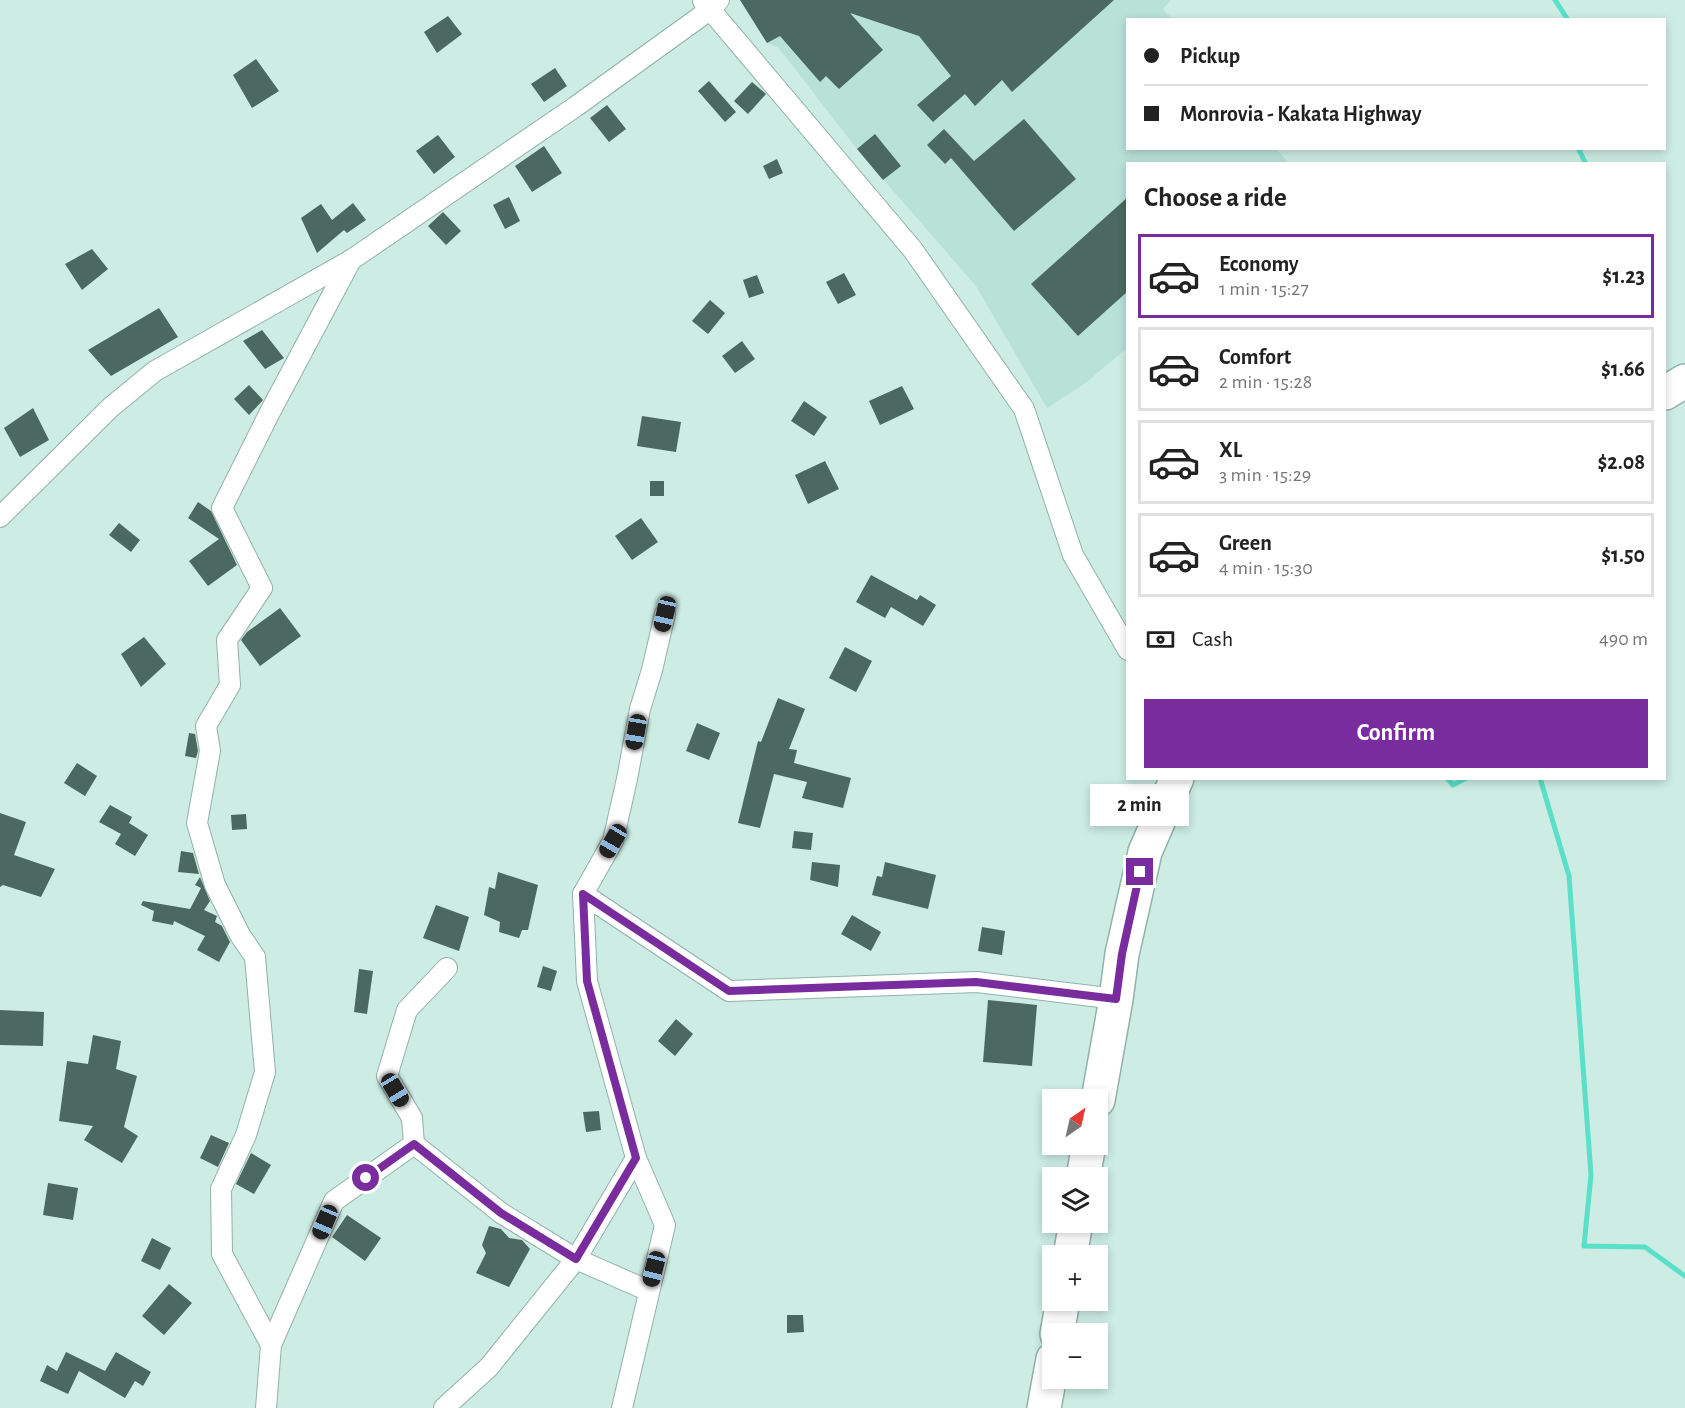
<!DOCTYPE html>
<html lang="en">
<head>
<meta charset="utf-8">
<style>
  :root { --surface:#fff; --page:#f2f2f2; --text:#222; --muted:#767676; --line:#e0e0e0; --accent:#792c9d }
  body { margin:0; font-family:"Alegreya Sans",sans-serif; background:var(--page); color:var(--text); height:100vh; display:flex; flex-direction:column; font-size:22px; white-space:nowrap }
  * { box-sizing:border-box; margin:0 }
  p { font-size:20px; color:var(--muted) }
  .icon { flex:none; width:33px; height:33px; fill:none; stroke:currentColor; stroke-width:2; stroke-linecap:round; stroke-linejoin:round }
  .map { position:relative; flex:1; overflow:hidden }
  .details { position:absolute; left:1126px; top:162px; width:540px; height:618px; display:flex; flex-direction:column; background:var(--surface); border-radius:0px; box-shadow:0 3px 9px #0003 }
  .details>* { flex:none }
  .guide { position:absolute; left:1126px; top:18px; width:540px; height:132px; border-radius:0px; box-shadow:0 3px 9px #0003; display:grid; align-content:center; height:132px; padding:0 18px; background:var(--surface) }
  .needle { width:39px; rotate:34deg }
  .buttons { position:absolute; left:1042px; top:1089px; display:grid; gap:12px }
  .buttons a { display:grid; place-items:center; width:66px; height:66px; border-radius:0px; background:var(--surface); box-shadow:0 3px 9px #0003; font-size:30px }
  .end { position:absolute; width:27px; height:27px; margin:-14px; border:8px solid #792c9d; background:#fff; box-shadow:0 0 0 3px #fff }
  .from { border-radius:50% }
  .bubble { position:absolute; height:42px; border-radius:0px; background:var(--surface); box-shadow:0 3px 9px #0003; font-size:20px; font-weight:700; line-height:42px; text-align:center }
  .car { position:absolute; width:18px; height:36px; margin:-18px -9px; border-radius:8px; box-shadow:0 0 4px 2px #0007; background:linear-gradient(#222 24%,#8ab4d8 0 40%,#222 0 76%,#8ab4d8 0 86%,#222 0) }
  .guide b { display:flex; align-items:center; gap:21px; height:57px; font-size:22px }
  .guide b+b { border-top:2px solid var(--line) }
  .guide i { width:15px; height:15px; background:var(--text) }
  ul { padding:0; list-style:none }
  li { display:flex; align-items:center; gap:18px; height:84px; margin:0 12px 9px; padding:0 6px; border:3px solid var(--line); border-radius:0px }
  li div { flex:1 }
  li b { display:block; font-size:22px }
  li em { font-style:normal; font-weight:700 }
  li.on { border-color:var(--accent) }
  li>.icon { width:54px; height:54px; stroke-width:1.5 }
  h2 { padding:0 18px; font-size:27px; line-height:72px }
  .pay { display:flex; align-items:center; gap:15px; height:66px; padding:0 18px; font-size:22px }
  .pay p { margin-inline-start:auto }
  .action { display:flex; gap:12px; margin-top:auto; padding:12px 18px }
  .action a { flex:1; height:69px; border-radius:0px; background:var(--accent); color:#fff; font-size:24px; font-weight:700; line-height:69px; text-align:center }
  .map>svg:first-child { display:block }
  .built { fill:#b8e1d7 }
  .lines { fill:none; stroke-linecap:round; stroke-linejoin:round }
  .stream { stroke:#5ae0c8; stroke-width:5 }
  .building { fill:#4b6861 }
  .minor-casing { stroke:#92b1a9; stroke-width:22 }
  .trunk-casing { stroke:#92b1a9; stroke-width:36 }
  .minor { stroke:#fff; stroke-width:20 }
  .trunk { stroke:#fff; stroke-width:33 }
  .route { stroke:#792c9d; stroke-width:8 }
</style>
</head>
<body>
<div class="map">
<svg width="1685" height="1408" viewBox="0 0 1685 1408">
  <rect width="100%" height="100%" fill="#ccece4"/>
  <path class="built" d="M 741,0 L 1171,0 L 1163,9 L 1172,19 L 1128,20 L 1128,148 L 1276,149 L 1289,163 L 1128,164 L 1128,347 L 1087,382 L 1047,408 L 976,286 L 857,149 L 778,47 L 767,43 Z"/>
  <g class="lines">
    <g class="stream">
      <path d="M 1555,0 L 1568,20"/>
      <path d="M 1578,148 L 1586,164"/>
      <path d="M 1447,778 L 1453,785 L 1466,778"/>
      <path d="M 1540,778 L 1569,876 L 1591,1175 L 1584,1246 L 1645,1247 L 1685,1276"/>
    </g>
  </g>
  <g class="building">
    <path d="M 740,0 L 1114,0 L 1012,92 L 1002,80 L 975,106 L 965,94 L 933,122 L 917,105 L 951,76 L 919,36 L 850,13 L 883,50 L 839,89 L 826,76 L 820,82 L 780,36 L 767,43 Z"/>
    <path d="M 448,16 L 462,34 L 437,53 L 424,32 Z"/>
    <path d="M 256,59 L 279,91 L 252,108 L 233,75 Z"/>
    <path d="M 555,68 L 567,86 L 544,102 L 531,84 Z"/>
    <path d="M 709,81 L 736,112 L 725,122 L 698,91 Z"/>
    <path d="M 752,82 L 766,94 L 748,114 L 734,101 Z"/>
    <path d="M 607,105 L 626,129 L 609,142 L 590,118 Z"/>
    <path d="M 1024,119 L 1076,179 L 1014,231 L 951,158 L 945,164 L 927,145 L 944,129 L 974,161 Z"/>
    <path d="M 875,134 L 901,166 L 883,180 L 857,149 Z"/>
    <path d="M 438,135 L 455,157 L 434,174 L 416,151 Z"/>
    <path d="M 544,146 L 562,173 L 532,192 L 515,166 Z"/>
    <path d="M 777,159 L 783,173 L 769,179 L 763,166 Z"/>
    <path d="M 509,197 L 520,221 L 505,229 L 493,205 Z"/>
    <path d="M 1128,197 L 1128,291 L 1078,336 L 1031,284 Z"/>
    <path d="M 353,203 L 366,220 L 347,233 L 344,230 L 317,253 L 301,218 L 321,204 L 332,220 Z"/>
    <path d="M 443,212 L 461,231 L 446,245 L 428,226 Z"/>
    <path d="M 92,249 L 108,269 L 82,290 L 65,264 Z"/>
    <path d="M 844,273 L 856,295 L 838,304 L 826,282 Z"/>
    <path d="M 757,275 L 764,293 L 749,298 L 743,280 Z"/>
    <path d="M 710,300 L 725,313 L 708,334 L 692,321 Z"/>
    <path d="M 159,308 L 178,337 L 111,376 L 88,350 Z"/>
    <path d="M 262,330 L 284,358 L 265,369 L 243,341 Z"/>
    <path d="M 742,341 L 755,359 L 735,373 L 722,356 Z"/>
    <path d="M 249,385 L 263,400 L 249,415 L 234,399 Z"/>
    <path d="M 902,386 L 914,409 L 880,425 L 869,401 Z"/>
    <path d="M 804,401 L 827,417 L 814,436 L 791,421 Z"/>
    <path d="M 33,408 L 49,440 L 20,457 L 4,428 Z"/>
    <path d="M 642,416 L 681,422 L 676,452 L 637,446 Z"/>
    <path d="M 825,461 L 839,489 L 808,504 L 795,475 Z"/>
    <rect x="650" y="481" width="14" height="15"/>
    <path d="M 198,502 L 211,511 L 237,565 L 208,586 L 189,561 L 219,539 L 188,518 Z"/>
    <path d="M 641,518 L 658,542 L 632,560 L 615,536 Z"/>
    <path d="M 119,523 L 140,540 L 131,552 L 109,535 Z"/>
    <path d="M 871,575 L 917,600 L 920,595 L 936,605 L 923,626 L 891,607 L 885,618 L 856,602 Z"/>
    <path d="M 280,608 L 301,636 L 260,666 L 241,640 L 247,632 Z"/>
    <path d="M 144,637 L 166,664 L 141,687 L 121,654 Z"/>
    <path d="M 845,647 L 872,661 L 856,692 L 829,678 Z"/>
    <path d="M 778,698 L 805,709 L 789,749 L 797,750 L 794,763 L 851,778 L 843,808 L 802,798 L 807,782 L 774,774 L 760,828 L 738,823 L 758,741 L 761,742 Z"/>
    <path d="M 697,723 L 720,733 L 709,760 L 686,751 Z"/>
    <path d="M 189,733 L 195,734 L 198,751 L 196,758 L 185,756 Z"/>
    <path d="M 77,763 L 97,776 L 85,796 L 64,783 Z"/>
    <path d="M 110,805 L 132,817 L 129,823 L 148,835 L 135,856 L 115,844 L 121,834 L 99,822 Z"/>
    <path d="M 0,813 L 26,822 L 14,855 L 55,869 L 41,897 L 3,885 L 0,887 Z"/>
    <path d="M 246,814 L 247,829 L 232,830 L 231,815 Z"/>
    <path d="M 794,831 L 813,833 L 811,850 L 792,848 Z"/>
    <path d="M 181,851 L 193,853 L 199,874 L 178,872 Z"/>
    <path d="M 812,862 L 840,865 L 838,887 L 810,880 Z"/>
    <path d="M 885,862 L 936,875 L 928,909 L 872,895 L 877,876 L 882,877 Z"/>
    <path d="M 498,872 L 538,885 L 528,930 L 522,930 L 519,938 L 499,932 L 500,922 L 484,915 L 489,887 L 495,889 Z"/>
    <path d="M 200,877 L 210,901 L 204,910 L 217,916 L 215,922 L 222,926 L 230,942 L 219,962 L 197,950 L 205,936 L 174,921 L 173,925 L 152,921 L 154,911 L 141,905 L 143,901 L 190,909 L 201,888 L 195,885 Z"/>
    <path d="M 436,905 L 469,917 L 459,951 L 423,938 Z"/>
    <path d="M 852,915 L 881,932 L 871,951 L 841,934 Z"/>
    <path d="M 982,927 L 1005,931 L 1002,955 L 978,951 Z"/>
    <path d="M 543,966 L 557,971 L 551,991 L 537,987 Z"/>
    <path d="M 359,969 L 373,971 L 367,1014 L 354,1012 Z"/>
    <path d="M 988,1000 L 1037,1005 L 1032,1066 L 983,1062 Z"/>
    <path d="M 0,1010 L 44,1012 L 43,1046 L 0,1045 Z"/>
    <path d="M 676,1019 L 693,1034 L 675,1056 L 658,1041 Z"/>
    <path d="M 93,1035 L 121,1041 L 116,1069 L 137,1076 L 124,1127 L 138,1136 L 122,1163 L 84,1140 L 93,1126 L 59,1121 L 67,1061 L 88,1064 Z"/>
    <path d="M 599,1111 L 601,1130 L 586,1132 L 583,1112 Z"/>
    <path d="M 211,1135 L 229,1143 L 218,1167 L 200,1158 Z"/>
    <path d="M 251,1153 L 271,1165 L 254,1194 L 236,1184 Z"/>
    <path d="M 48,1183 L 78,1188 L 73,1220 L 43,1215 Z"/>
    <path d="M 347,1215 L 381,1238 L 365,1261 L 332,1237 Z"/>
    <path d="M 489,1226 L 501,1229 L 509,1238 L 522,1240 L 530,1249 L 509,1287 L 476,1273 L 486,1253 L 482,1245 Z"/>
    <path d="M 152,1238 L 171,1248 L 160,1270 L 141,1261 Z"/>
    <path d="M 169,1284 L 192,1303 L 164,1335 L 142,1316 Z"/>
    <path d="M 787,1315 L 803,1315 L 804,1332 L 787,1333 Z"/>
    <path d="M 66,1352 L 105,1371 L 116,1352 L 151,1372 L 143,1386 L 135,1381 L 125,1398 L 79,1371 L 68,1394 L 40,1381 L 47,1365 L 57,1371 Z"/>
  </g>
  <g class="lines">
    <defs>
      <g id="minor">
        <path d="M 703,1 L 913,250 L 1024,409 L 1073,555 L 1128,650"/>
        <path d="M 0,517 L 111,407 L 155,371 L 351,260 L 575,107 L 711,9 L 719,0"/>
        <path d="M 583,894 L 729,991 L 977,982 L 1116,999"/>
        <path d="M 414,1144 L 501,1213 L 576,1259 L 649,1291"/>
        <path d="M 271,1345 L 222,1254 L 221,1189 L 246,1135 L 265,1072 L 255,957 L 240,935 L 215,885 L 197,823 L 210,751 L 206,726 L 230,685 L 227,640 L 262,588 L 222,508 L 270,412 L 351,260"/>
        <path d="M 266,1408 L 271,1345 L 334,1201 L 414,1144 L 412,1118 L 387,1076 L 407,1010 L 447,968"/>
        <path d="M 444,1408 L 489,1367 L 576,1259 L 636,1158"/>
        <path d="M 622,1408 L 665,1225 L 636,1158 L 587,981 L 583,894 L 613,841 L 627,779 L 640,709 L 652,670 L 665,614"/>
      </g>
      <g id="trunk">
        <path d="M 1665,393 L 1685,381"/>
        <path d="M 1098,1100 L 1116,999 L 1122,954 L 1145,852 L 1177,778"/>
        <path d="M 1083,1178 L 1089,1144"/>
        <path d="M 1070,1256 L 1076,1222"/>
        <path d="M 1057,1334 L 1063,1300"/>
        <path d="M 1044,1408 L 1053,1359"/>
      </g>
    </defs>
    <use href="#minor" class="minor-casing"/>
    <use href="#trunk" class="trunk-casing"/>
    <use href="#minor" class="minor"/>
    <use href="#trunk" class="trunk"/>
  </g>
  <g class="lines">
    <path class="route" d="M 366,1178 L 414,1144 L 501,1213 L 576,1259 L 636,1158 L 587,981 L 583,894 L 729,991 L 976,982 L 1116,999 L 1122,954 L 1140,872"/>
  </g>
</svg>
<div class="buttons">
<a><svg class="needle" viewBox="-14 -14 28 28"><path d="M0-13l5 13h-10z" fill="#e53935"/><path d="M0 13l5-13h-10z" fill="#767676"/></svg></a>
<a><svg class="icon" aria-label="layers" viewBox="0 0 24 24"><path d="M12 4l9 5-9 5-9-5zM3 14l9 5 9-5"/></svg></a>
<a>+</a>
<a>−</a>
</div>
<i class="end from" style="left:366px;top:1178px"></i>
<i class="end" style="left:1140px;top:872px"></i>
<div class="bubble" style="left:1090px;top:784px;width:99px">2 min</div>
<i class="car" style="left:665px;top:614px;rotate:193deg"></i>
<i class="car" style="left:636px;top:732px;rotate:190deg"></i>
<i class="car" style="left:613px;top:841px;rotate:210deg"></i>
<i class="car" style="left:395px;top:1090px;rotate:149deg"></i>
<i class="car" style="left:325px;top:1222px;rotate:203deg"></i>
<i class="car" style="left:654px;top:1269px;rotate:194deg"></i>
<div class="guide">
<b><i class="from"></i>Pickup</b>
<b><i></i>Monrovia - Kakata Highway</b>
</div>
<section class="details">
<h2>Choose a ride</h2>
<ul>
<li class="on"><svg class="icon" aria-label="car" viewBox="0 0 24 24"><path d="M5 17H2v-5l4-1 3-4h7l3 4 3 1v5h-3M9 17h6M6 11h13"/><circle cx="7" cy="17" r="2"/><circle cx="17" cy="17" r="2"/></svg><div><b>Economy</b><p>1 min · 15:27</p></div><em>$1.23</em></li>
<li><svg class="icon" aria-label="car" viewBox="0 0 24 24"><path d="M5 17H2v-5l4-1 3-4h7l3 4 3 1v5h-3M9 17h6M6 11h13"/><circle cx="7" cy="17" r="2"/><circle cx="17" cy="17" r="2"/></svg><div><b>Comfort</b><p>2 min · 15:28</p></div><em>$1.66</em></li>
<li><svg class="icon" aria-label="car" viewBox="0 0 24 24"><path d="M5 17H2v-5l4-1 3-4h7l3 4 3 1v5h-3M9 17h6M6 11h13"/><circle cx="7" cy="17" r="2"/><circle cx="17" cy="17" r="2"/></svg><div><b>XL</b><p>3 min · 15:29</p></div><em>$2.08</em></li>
<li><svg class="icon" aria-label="car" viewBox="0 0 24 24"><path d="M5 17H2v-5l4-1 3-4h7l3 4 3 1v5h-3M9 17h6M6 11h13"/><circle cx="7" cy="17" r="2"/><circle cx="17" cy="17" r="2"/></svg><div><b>Green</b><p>4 min · 15:30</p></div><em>$1.50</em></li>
</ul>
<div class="pay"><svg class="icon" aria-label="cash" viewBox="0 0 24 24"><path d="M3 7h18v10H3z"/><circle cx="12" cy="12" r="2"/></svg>Cash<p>490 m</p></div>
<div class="action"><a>Confirm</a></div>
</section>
</div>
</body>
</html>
